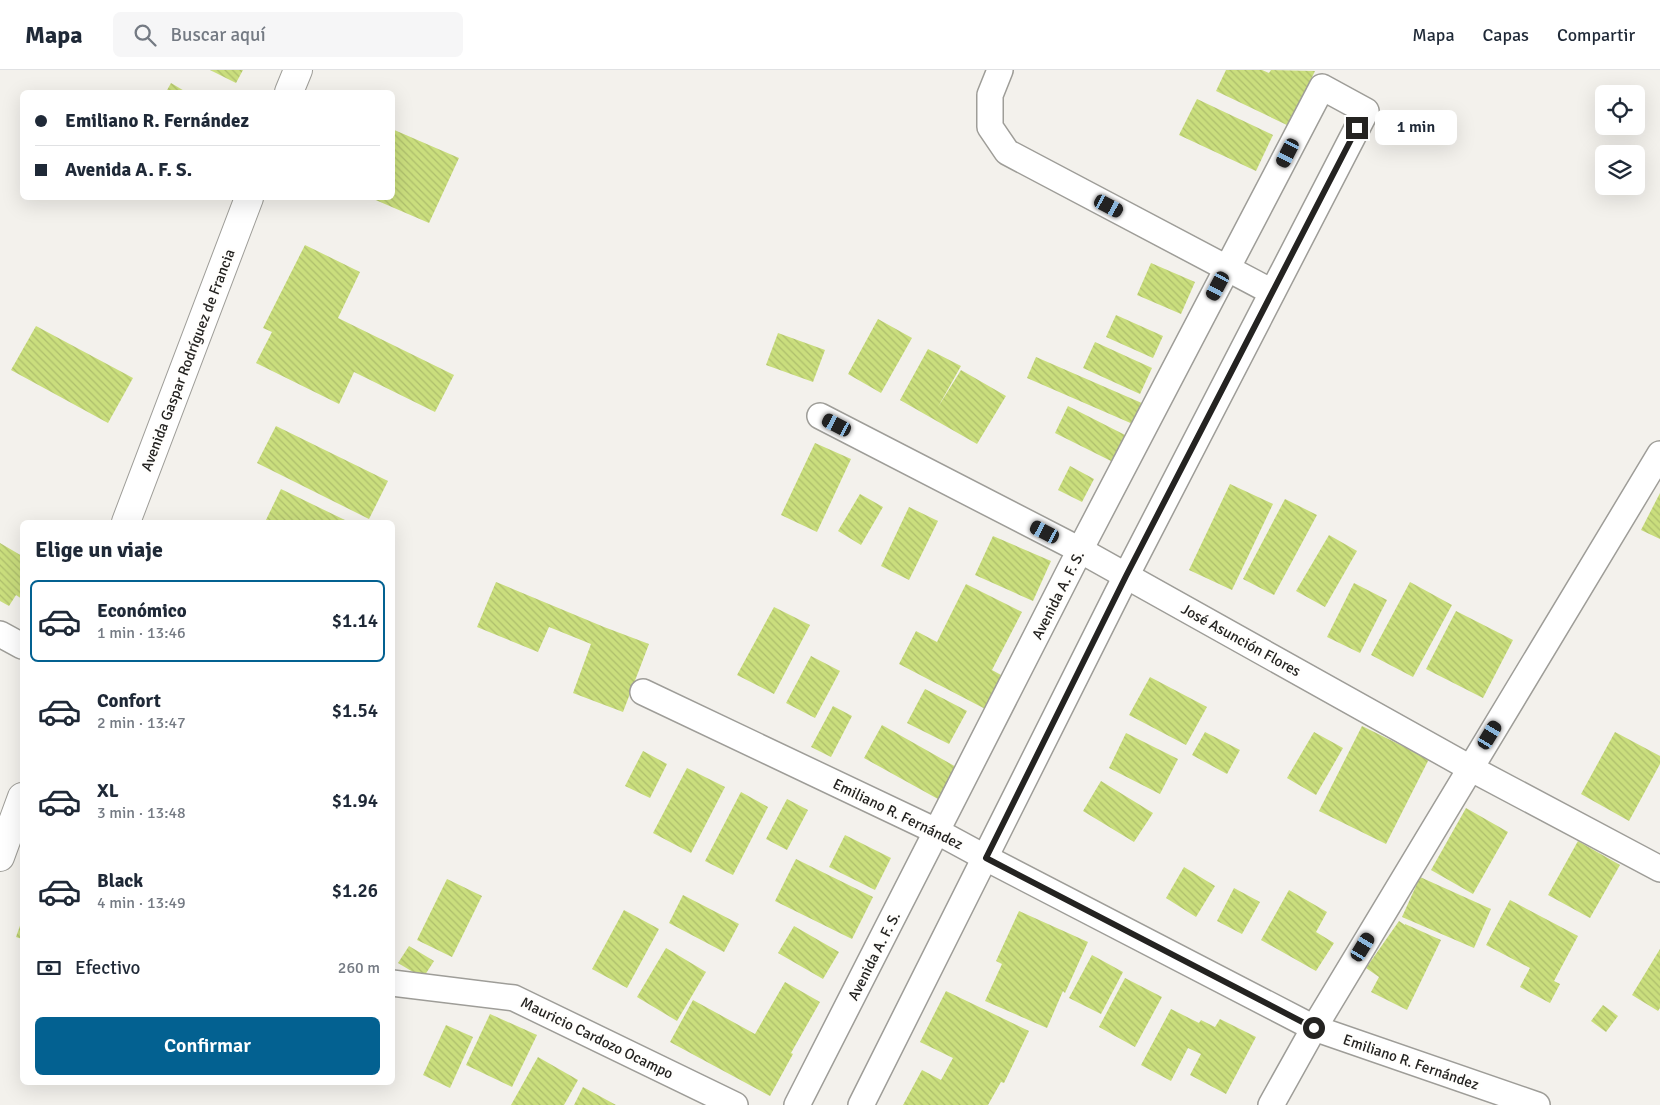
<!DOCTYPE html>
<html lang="es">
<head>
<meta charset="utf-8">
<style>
  :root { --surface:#fff; --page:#f6f6f7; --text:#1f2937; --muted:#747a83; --line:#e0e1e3; --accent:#036191 }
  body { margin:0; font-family:Signika,sans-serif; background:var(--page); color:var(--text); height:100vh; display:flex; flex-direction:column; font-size:19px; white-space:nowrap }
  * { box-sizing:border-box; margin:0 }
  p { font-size:16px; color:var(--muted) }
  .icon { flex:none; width:28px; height:28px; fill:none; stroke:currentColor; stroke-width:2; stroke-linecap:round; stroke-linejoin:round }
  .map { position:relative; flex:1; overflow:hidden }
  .panel { position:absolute; left:20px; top:450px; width:375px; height:565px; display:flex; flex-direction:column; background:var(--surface); border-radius:8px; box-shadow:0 5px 20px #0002 }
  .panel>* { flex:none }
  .hud { position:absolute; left:20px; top:20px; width:375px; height:110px; border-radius:8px; box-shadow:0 5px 20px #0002; display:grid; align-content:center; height:110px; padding:0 15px; background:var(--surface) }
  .buttons { position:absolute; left:1595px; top:15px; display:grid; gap:10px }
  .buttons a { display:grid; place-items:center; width:50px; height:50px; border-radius:8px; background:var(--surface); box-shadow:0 5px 20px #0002; font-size:25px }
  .end { position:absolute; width:22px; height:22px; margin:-11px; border:6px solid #242321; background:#fff; box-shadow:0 0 0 2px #fff }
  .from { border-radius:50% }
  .bubble { position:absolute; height:35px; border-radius:8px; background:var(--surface); box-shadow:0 5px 20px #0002; font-size:16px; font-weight:600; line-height:35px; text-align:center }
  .car { position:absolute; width:15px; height:30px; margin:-15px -8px; border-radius:6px; box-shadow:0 0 4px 1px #0007; background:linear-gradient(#222 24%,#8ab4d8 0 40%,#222 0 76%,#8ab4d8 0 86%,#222 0) }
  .hud b { display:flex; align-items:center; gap:18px; height:48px; font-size:19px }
  .hud b+b { border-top:1px solid var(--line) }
  .hud i { width:12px; height:12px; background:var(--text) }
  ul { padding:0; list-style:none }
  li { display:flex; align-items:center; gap:15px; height:82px; margin:0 10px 8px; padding:0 5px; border:2px solid transparent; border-radius:8px }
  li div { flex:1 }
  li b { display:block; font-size:19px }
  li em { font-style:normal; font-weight:600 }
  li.active { border-color:var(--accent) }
  li>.icon { width:45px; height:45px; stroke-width:1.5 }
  h2 { padding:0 15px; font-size:22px; line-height:60px }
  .pay { display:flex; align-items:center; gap:12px; height:55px; padding:0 15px; font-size:19px }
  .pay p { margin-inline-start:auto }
  .button { display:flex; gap:10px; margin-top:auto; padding:10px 15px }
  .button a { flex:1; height:58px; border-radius:8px; background:var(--accent); color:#fff; font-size:20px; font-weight:600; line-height:58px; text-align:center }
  header { display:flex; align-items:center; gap:30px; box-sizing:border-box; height:70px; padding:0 25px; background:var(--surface); border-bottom:1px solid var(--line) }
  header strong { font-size:24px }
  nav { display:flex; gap:28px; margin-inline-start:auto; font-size:18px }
  .search { width:350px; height:45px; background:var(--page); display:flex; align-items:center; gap:12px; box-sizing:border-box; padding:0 18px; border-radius:8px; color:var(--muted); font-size:19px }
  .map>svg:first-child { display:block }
  .building { fill:url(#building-back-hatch) }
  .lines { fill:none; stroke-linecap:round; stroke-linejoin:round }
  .minor-casing { stroke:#9e9d98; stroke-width:28 }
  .primary-casing { stroke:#9e9d98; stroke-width:30 }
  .minor { stroke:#fff; stroke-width:25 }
  .primary { stroke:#fff; stroke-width:28 }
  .route { stroke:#242321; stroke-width:6 }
  .labels { text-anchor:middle; stroke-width:4.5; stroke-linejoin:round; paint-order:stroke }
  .street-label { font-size:15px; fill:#242321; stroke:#fffefc }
</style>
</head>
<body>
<header>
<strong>Mapa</strong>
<div class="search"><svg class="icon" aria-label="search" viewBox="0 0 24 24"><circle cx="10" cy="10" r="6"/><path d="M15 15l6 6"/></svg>Buscar aquí</div>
<nav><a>Mapa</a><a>Capas</a><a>Compartir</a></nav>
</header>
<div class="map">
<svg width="1660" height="1035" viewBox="0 0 1660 1035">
  <defs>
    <pattern id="building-back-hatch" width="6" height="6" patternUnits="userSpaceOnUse" patternTransform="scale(1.25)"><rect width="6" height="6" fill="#cade7d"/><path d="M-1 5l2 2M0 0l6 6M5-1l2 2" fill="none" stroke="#adbe6c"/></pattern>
  </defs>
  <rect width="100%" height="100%" fill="#f3f1ec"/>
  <g class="building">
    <path d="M 210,0 L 243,0 L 236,13 Z"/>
    <path d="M 1226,0 L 1262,0 L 1269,3 L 1271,0 L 1315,1 L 1289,56 L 1216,21 Z"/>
    <path d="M 171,13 L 186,22 L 166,22 Z"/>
    <path d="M 1197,29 L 1273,65 L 1256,101 L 1179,65 Z"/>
    <path d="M 392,59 L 459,88 L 429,153 L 371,128 L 392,128 Z"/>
    <path d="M 305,175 L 360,202 L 338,248 L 454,305 L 435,342 L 354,302 L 339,334 L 256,293 L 272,262 L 263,258 Z"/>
    <path d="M 1151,193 L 1195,212 L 1181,244 L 1137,225 Z"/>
    <path d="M 1116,245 L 1163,266 L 1153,288 L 1106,267 Z"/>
    <path d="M 878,249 L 912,268 L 881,323 L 848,304 Z"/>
    <path d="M 36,256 L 133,308 L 108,353 L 11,300 Z"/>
    <path d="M 778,263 L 825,280 L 813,312 L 766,295 Z"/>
    <path d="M 1095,272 L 1152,298 L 1140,324 L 1083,298 Z"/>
    <path d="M 928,279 L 961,296 L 938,337 L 961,300 L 1006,326 L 977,374 L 900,330 Z"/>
    <path d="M 1036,287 L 1144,334 L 1135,355 L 1027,308 Z"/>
    <path d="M 1068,336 L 1127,366 L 1113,392 L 1055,363 Z"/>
    <path d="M 276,356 L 388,411 L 369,449 L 257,393 Z"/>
    <path d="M 815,373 L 851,389 L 817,462 L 781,445 Z"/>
    <path d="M 1070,396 L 1094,409 L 1082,432 L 1058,420 Z"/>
    <path d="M 1230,414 L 1273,434 L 1232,520 L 1189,500 Z"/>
    <path d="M 281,419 L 349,452 L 265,452 Z"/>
    <path d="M 1660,423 L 1660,469 L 1641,460 Z"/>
    <path d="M 860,424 L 883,437 L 861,475 L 838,461 Z"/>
    <path d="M 1285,429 L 1317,445 L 1274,525 L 1243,509 Z"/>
    <path d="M 909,437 L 938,451 L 909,510 L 881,496 Z"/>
    <path d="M 1329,465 L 1357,481 L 1325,537 L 1296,521 Z"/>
    <path d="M 993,466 L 1051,491 L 1033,531 L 975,505 Z"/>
    <path d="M 0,473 L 22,486 L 22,529 L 16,525 L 9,536 L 0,531 Z"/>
    <path d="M 496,512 L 604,557 L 649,574 L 623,642 L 573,623 L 591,574 L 549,557 L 538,582 L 477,557 Z"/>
    <path d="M 1410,512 L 1452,535 L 1413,607 L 1371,585 Z"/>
    <path d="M 1354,513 L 1387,530 L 1360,583 L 1327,567 Z"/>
    <path d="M 966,514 L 1022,542 L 992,600 L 1010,610 L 993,643 L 899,594 L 916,561 L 937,572 Z"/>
    <path d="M 774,537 L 810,555 L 774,624 L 737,605 Z"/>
    <path d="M 1456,541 L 1513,570 L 1483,628 L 1426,599 Z"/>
    <path d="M 811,586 L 840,601 L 815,648 L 786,633 Z"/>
    <path d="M 1150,607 L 1207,637 L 1186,675 L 1129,645 Z"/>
    <path d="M 925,619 L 967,641 L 949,674 L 907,653 Z"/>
    <path d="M 833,636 L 852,646 L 831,687 L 811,677 Z"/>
    <path d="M 882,655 L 965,702 L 947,734 L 864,688 Z"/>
    <path d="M 1362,656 L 1429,689 L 1386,774 L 1319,741 Z"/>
    <path d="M 1205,662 L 1240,680 L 1227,704 L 1192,685 Z"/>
    <path d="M 1314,662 L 1343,678 L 1316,725 L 1287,708 Z"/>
    <path d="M 1615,662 L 1660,686 L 1660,694 L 1629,751 L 1581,724 Z"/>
    <path d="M 1126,663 L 1178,689 L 1160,724 L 1109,698 Z"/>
    <path d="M 643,681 L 667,694 L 650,728 L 625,716 Z"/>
    <path d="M 687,698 L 725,717 L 691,783 L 653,763 Z"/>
    <path d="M 1101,711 L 1153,743 L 1134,772 L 1083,741 Z"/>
    <path d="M 741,722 L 768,737 L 733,805 L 705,791 Z"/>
    <path d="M 787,729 L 808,740 L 787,780 L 766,769 Z"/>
    <path d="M 1466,738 L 1508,762 L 1473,824 L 1431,800 Z"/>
    <path d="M 845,765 L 891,788 L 875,820 L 829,797 Z"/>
    <path d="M 1578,771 L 1620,795 L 1590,848 L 1548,825 Z"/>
    <path d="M 796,789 L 873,827 L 852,869 L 775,831 Z"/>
    <path d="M 1184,797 L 1215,816 L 1196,847 L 1166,828 Z"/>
    <path d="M 1420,807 L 1491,839 L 1474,878 L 1402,847 Z"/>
    <path d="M 447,809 L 482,826 L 452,887 L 417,870 Z"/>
    <path d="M 1234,818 L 1260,832 L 1242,864 L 1217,851 Z"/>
    <path d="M 1289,820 L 1327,842 L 1316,862 L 1334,873 L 1316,901 L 1261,870 Z"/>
    <path d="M 683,825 L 739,854 L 724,882 L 669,853 Z"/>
    <path d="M 1510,830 L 1578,866 L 1554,911 L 1560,914 L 1550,933 L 1520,917 L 1530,898 L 1486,875 Z"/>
    <path d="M 624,840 L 659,859 L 627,918 L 592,899 Z"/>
    <path d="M 1019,841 L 1088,872 L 1065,923 L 1063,921 L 1047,958 L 985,931 L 1002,894 L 996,891 Z"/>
    <path d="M 22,850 L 22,869 L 16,867 Z"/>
    <path d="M 1399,851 L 1405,855 L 1405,854 L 1441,870 L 1407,940 L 1371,922 L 1379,907 L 1366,898 Z"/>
    <path d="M 794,856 L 839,882 L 823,909 L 778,883 Z"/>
    <path d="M 409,876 L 434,891 L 423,908 L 398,893 Z"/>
    <path d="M 666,878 L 706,902 L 677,951 L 637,927 Z"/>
    <path d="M 1660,879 L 1660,938 L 1658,941 L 1632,925 Z"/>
    <path d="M 1092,885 L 1123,902 L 1101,944 L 1069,928 Z"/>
    <path d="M 1125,908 L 1162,927 L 1135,977 L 1099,957 Z"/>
    <path d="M 785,912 L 820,932 L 791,983 L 793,984 L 770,1026 L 670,972 L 693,930 L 755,964 Z"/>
    <path d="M 946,921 L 1029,961 L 1004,1013 L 1001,1012 L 988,1035 L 903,1035 L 922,1000 L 941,1010 L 953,988 L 920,972 Z"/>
    <path d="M 1603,935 L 1618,946 L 1606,962 L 1591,951 Z"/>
    <path d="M 1171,939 L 1199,953 L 1201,950 L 1215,957 L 1220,949 L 1256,967 L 1226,1024 L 1190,1005 L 1201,984 L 1188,978 L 1171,1011 L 1141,995 Z"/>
    <path d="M 490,944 L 537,965 L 512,1017 L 466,995 Z"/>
    <path d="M 446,955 L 473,967 L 450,1018 L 423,1005 Z"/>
    <path d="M 538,987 L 578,1010 L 564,1035 L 511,1035 Z"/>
    <path d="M 583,1017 L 616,1035 L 574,1035 Z"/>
  </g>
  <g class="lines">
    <defs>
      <g id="minor">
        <path d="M 1000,0 L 990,25 L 990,57 L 1007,82 L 1272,222"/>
        <path d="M 820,346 L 1080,480 L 1470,698 L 1660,799"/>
        <path d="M 0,564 L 22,576"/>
        <path d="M 643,622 L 938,762 L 986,788 L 1314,958 L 1537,1035"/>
        <path d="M 392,913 L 514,928 L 735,1035"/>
        <path d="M 797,1035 L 1080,480 L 1322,17 L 1366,41 L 1126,506 L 861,1035"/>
        <path d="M 1271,1035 L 1314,958 L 1660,384"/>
      </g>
      <g id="primary">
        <path d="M 289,22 L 298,0"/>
        <path d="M 126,452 L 249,128"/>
        <path d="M 0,787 L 22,727"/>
      </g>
    </defs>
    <use href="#minor" class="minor-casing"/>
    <use href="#primary" class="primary-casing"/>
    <use href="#minor" class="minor"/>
    <use href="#primary" class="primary"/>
  </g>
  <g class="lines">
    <path class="route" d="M 1314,958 L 986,788 L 1126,506 L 1357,58"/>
  </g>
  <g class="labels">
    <g class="street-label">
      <text transform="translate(188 290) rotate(-69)" y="5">Avenida Gaspar Rodríguez de Francia</text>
      <text transform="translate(1058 525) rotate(-63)" y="5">Avenida A. F. S.</text>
      <text transform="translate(1241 570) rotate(29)" y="5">José Asunción Flores</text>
      <text transform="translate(898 744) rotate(26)" y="5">Emiliano R. Fernández</text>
      <text transform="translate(874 886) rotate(-63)" y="5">Avenida A. F. S.</text>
      <text transform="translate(597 968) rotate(26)" y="5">Mauricio Cardozo Ocampo</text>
      <text transform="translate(1411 992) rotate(19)" y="5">Emiliano R. Fernández</text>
    </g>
  </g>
</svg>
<div class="buttons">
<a><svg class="icon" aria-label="locate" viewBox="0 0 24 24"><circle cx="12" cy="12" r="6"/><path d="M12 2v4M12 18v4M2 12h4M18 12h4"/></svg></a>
<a><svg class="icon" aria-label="layers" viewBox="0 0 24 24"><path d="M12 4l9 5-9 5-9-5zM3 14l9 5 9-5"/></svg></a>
</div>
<i class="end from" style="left:1314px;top:958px"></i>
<i class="end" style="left:1357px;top:58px"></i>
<div class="bubble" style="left:1375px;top:40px;width:82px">1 min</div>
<i class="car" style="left:1288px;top:83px;rotate:207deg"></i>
<i class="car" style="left:1109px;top:136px;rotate:118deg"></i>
<i class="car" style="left:1218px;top:216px;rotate:208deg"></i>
<i class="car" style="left:837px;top:355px;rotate:297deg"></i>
<i class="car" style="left:1045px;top:462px;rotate:297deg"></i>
<i class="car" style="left:1490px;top:665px;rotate:31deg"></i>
<i class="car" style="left:1363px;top:877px;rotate:31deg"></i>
<div class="hud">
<b><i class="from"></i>Emiliano R. Fernández</b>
<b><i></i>Avenida A. F. S.</b>
</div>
<section class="panel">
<h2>Elige un viaje</h2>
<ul>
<li class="active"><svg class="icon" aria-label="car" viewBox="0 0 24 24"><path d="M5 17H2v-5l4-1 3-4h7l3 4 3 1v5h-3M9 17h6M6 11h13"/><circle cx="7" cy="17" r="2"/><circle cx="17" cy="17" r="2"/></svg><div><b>Económico</b><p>1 min · 13:46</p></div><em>$1.14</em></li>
<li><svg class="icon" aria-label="car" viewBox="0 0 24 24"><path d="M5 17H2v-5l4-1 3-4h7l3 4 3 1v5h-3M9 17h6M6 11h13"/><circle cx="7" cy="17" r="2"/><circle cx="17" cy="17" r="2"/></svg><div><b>Confort</b><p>2 min · 13:47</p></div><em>$1.54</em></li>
<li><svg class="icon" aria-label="car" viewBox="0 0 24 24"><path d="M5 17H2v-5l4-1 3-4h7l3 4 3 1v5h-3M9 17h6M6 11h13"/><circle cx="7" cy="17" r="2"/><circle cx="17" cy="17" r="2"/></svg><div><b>XL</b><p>3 min · 13:48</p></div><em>$1.94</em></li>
<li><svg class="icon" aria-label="car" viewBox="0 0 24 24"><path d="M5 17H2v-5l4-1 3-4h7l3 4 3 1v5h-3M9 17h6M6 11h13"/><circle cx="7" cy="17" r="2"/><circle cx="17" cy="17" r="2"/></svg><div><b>Black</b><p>4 min · 13:49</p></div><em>$1.26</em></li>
</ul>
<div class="pay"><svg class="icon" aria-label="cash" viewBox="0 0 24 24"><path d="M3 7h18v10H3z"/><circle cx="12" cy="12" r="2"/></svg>Efectivo<p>260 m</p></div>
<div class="button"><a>Confirmar</a></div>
</section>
</div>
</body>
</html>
